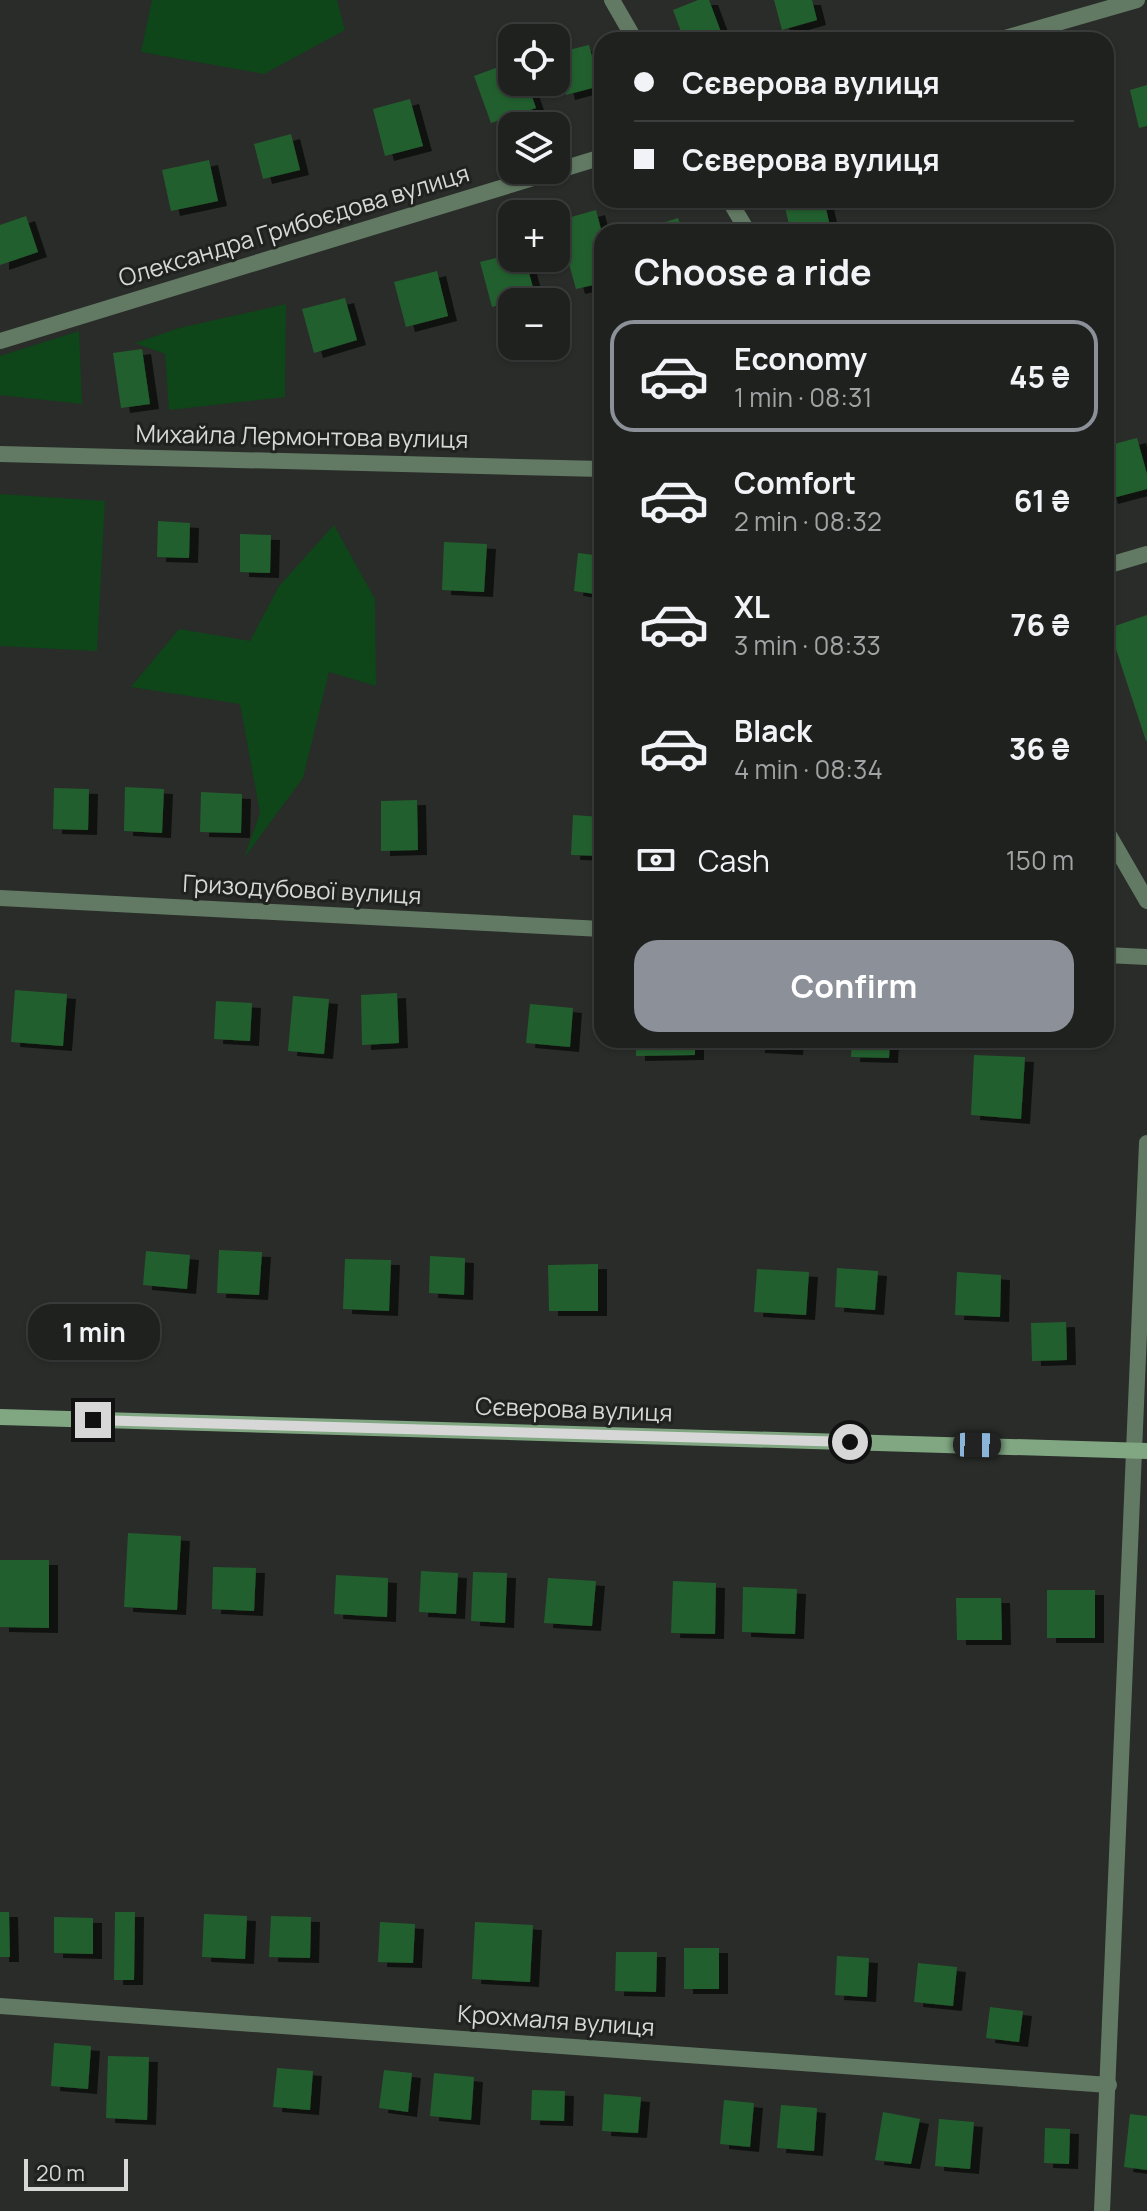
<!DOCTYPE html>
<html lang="en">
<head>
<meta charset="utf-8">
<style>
  :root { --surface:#1f211f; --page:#272928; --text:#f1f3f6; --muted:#a1a3a4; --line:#3c3e3d; --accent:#8c9099 }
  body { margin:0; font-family:Manrope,sans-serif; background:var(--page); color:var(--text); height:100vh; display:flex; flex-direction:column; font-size:30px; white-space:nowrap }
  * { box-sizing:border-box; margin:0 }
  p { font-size:26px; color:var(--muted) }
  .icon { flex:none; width:44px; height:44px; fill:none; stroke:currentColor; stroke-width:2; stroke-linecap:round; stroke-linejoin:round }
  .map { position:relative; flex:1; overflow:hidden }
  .side { position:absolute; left:594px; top:224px; width:520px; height:824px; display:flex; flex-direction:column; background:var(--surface); border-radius:24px; box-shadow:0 2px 6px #0004,0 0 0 2px var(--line) }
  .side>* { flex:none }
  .hud { position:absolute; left:594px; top:32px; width:520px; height:176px; border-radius:24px; box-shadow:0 2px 6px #0004,0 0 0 2px var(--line); display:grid; align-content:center; height:176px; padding:0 40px; background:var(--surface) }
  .buttons { position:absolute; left:498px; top:24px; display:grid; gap:16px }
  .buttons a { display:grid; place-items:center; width:72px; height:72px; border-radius:16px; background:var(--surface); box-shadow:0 2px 6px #0004,0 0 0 2px var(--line); font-size:40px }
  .scale { position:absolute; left:24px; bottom:20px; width:104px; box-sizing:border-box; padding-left:8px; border:4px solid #d6d7d6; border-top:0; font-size:22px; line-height:28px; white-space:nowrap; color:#d6d7d6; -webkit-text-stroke:6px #202220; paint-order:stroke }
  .end { position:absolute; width:36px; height:36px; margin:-18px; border:10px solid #d6d7d6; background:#111; box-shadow:0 0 0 4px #111 }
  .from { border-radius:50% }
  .bubble { position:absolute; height:56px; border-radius:24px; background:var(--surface); box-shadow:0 2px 6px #0004,0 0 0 2px var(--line); font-size:26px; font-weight:700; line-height:56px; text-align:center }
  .car { position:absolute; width:24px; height:48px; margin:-24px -12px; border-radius:10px; box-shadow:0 0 6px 2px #0007; background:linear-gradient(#222 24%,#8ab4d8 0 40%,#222 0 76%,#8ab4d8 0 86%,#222 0) }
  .hud b { display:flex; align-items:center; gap:28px; height:76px; font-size:30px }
  .hud b+b { border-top:2px solid var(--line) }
  .hud i { width:20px; height:20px; background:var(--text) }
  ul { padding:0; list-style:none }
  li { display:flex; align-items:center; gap:24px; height:112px; margin:0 16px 12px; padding:0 24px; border:4px solid transparent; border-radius:24px }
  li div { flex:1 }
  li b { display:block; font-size:30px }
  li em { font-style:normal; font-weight:700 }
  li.current { border-color:var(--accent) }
  li>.icon { width:72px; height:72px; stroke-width:1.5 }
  h2 { padding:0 40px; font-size:36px; line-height:96px }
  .pay { display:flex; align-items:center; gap:20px; height:88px; padding:0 40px; font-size:30px }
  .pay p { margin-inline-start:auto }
  .action { display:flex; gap:16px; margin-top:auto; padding:16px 40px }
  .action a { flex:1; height:92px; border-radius:24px; background:var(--accent); color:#fff; font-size:32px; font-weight:700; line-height:92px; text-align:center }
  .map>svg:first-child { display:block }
  .green { fill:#0e4519 }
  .building { fill:#245e2d; filter:url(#shadow) }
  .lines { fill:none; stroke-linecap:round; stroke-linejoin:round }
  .street { stroke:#627a63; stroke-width:16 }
  .secondary { stroke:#80a782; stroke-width:16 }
  .route { stroke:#d6d7d6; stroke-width:10 }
  .labels { text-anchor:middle; stroke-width:6; stroke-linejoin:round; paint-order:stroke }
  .street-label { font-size:24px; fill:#d6d7d6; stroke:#202220 }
</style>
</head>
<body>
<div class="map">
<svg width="1147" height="2211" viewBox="0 0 1147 2211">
  <defs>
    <filter id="shadow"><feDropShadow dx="9" dy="5" stdDeviation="0" flood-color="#0009"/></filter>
  </defs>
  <rect width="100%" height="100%" fill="#292c29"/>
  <g class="green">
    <path d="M 152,0 L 337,0 L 345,30 L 264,74 L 141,52 Z"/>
    <path d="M 286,304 L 285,397 L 169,410 L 165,354 L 135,343 L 179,328 Z"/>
    <path d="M 79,331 L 82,404 L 0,395 L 0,356 Z"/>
    <path d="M 0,494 L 105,501 L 97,651 L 0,646 Z"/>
    <path d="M 334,525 L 375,599 L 376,686 L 329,672 L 303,778 L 244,858 L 260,813 L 240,704 L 131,687 L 179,629 L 250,641 L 279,586 Z"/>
  </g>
  <g class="building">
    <path d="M 698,0 L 709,0 L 724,40 L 684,40 L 673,10 Z"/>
    <path d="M 774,0 L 812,0 L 817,20 L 782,30 Z"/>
    <path d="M 589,45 L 600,86 L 566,95 L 556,53 Z"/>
    <path d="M 512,62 L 512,82 L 527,82 L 536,108 L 491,123 L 474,76 Z"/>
    <path d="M 1147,85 L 1147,126 L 1139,128 L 1130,90 Z"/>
    <path d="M 410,99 L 423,146 L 385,156 L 373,109 Z"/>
    <path d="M 291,134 L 300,170 L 263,179 L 254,144 Z"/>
    <path d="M 209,160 L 218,201 L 171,211 L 162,170 Z"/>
    <path d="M 783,200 L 824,200 L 830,226 L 806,232 L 791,232 Z"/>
    <path d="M 596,210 L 602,233 L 602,283 L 576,289 L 557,221 Z"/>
    <path d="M 26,216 L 38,252 L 0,265 L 0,225 Z"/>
    <path d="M 678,218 L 683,232 L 636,232 L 636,231 Z"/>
    <path d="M 512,254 L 512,258 L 525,258 L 535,295 L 492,307 L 480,262 Z"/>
    <path d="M 437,271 L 448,316 L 406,327 L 394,282 Z"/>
    <path d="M 345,298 L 357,340 L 314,353 L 302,309 Z"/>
    <path d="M 142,349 L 150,404 L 121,408 L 113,353 Z"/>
    <path d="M 1137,438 L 1147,474 L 1147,489 L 1109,499 L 1106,488 L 1106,446 Z"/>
    <path d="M 158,521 L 190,523 L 189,558 L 157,557 Z"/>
    <path d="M 240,534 L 271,535 L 270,573 L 240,572 Z"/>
    <path d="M 444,542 L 487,544 L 484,592 L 442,590 Z"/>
    <path d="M 578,553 L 602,556 L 602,595 L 574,591 Z"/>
    <path d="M 1147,615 L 1147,741 L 1146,741 L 1109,628 Z"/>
    <path d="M 125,787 L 164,789 L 162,833 L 124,831 Z"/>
    <path d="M 54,788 L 89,789 L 88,830 L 53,829 Z"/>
    <path d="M 201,792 L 242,794 L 241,833 L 200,832 Z"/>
    <path d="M 417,800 L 418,850 L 381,851 L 381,801 Z"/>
    <path d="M 573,815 L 602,817 L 602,856 L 571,855 Z"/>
    <path d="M 15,990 L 67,994 L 63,1046 L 11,1042 Z"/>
    <path d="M 397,993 L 399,1043 L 362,1045 L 361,995 Z"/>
    <path d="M 293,996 L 329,999 L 324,1054 L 288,1051 Z"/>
    <path d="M 216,1001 L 252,1003 L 250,1041 L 214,1039 Z"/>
    <path d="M 530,1004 L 573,1008 L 570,1047 L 526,1043 Z"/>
    <path d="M 636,1040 L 695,1040 L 695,1055 L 636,1056 Z"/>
    <path d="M 756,1040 L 795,1040 L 794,1050 L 756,1048 Z"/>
    <path d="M 852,1040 L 890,1040 L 889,1058 L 851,1057 Z"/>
    <path d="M 974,1055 L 1025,1057 L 1021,1119 L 971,1115 Z"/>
    <path d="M 219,1250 L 262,1252 L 259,1295 L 217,1293 Z"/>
    <path d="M 146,1251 L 190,1255 L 187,1289 L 143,1285 Z"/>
    <path d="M 430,1256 L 465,1258 L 464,1295 L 429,1293 Z"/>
    <path d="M 345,1259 L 391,1260 L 389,1311 L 343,1309 Z"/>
    <path d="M 598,1264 L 598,1311 L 549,1311 L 548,1265 Z"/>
    <path d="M 837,1268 L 878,1271 L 875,1310 L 835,1307 Z"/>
    <path d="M 757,1269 L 809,1272 L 806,1315 L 754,1312 Z"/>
    <path d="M 957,1272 L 1001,1275 L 1000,1317 L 955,1315 Z"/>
    <path d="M 1066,1322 L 1067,1360 L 1032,1361 L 1031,1323 Z"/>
    <path d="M 128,1533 L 181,1536 L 177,1610 L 124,1607 Z"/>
    <path d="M 0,1560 L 49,1560 L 49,1628 L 0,1627 Z"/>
    <path d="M 213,1567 L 256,1568 L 254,1611 L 212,1609 Z"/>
    <path d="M 421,1571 L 458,1573 L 456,1614 L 419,1612 Z"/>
    <path d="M 473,1572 L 507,1573 L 505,1623 L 471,1621 Z"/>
    <path d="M 336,1575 L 388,1578 L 387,1617 L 334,1614 Z"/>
    <path d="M 548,1578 L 596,1581 L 592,1626 L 544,1623 Z"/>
    <path d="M 673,1581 L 716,1583 L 715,1634 L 671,1633 Z"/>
    <path d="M 743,1587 L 797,1589 L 795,1634 L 742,1632 Z"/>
    <rect x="1047" y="1590" width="48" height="48"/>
    <path d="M 956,1598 L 1001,1598 L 1002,1640 L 957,1640 Z"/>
    <path d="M 0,1912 L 9,1912 L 10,1957 L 0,1957 Z"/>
    <path d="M 115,1912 L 135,1912 L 134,1980 L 114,1980 Z"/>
    <path d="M 204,1914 L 247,1916 L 245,1959 L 202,1957 Z"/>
    <path d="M 271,1916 L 311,1917 L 310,1958 L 269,1957 Z"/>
    <path d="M 54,1917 L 93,1918 L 93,1954 L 54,1953 Z"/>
    <path d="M 380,1922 L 415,1924 L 413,1963 L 378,1962 Z"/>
    <path d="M 475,1922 L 533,1925 L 530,1982 L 472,1979 Z"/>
    <rect x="684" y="1948" width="35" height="41"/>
    <path d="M 616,1952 L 657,1952 L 656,1992 L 615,1991 Z"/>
    <path d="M 837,1956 L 869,1958 L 867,1997 L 835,1995 Z"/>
    <path d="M 918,1963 L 957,1967 L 953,2006 L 914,2002 Z"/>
    <path d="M 990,2007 L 1023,2011 L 1019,2042 L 986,2038 Z"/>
    <path d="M 54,2043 L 91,2046 L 88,2089 L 51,2086 Z"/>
    <path d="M 108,2056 L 149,2057 L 147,2120 L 106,2118 Z"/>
    <path d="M 277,2068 L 313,2071 L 310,2110 L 273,2107 Z"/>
    <path d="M 384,2070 L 412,2073 L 408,2112 L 379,2108 Z"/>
    <path d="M 434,2073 L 474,2077 L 471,2120 L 430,2116 Z"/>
    <path d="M 532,2090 L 565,2091 L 564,2121 L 531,2120 Z"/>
    <path d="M 604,2094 L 641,2097 L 638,2133 L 602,2131 Z"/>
    <path d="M 724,2100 L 754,2103 L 750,2147 L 720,2144 Z"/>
    <path d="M 781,2105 L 817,2108 L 814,2151 L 777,2148 Z"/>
    <path d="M 883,2112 L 920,2119 L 911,2164 L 875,2160 Z"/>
    <path d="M 1130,2114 L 1147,2116 L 1147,2170 L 1124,2167 Z"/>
    <path d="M 939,2119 L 974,2122 L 970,2169 L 935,2166 Z"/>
    <path d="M 1045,2128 L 1070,2129 L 1069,2164 L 1044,2163 Z"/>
  </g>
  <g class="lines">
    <g class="street">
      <path d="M 612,0 L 635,40"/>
      <path d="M 998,40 L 1137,0"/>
      <path d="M 729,200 L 748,232"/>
      <path d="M 0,341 L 602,157"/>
      <path d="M 0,454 L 602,469"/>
      <path d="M 1106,566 L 1147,554"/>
      <path d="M 1106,830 L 1147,901"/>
      <path d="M 0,898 L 602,929"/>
      <path d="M 1106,955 L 1147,957"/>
      <path d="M 0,2006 L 1109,2085"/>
      <path d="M 1102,2211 L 1147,1143"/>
    </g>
    <path class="secondary" d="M 0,1417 L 1147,1451"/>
  </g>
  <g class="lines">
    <path class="route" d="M 93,1420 L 850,1442"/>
  </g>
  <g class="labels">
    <g class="street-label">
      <text transform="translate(294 226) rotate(-17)" y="8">Олександра Грибоєдова вулиця</text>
      <text transform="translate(302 437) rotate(1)" y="8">Михайла Лермонтова вулиця</text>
      <text transform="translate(302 890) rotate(3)" y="8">Гризодубової вулиця</text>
      <text transform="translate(574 1410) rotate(2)" y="8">Сєверова вулиця</text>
      <text transform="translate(556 2021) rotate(4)" y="8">Крохмаля вулиця</text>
    </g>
  </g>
</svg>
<div class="buttons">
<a><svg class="icon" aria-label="locate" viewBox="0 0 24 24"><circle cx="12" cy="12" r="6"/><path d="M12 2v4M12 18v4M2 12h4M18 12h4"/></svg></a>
<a><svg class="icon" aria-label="layers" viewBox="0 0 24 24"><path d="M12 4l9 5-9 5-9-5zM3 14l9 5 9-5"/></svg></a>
<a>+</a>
<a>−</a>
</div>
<div class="scale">20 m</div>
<i class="end from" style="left:850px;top:1442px"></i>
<i class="end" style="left:93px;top:1420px"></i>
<div class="bubble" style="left:28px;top:1304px;width:132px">1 min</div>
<i class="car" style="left:977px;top:1445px;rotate:91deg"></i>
<div class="hud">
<b><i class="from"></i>Сєверова вулиця</b>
<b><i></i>Сєверова вулиця</b>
</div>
<section class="side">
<h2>Choose a ride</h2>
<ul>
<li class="current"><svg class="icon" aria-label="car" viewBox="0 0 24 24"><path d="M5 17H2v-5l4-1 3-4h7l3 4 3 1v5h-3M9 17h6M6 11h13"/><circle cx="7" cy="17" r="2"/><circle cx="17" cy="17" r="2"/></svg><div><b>Economy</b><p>1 min · 08:31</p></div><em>45 ₴</em></li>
<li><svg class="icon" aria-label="car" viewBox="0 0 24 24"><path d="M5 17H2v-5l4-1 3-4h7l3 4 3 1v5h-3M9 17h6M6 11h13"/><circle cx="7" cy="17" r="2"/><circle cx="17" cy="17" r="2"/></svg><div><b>Comfort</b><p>2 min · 08:32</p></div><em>61 ₴</em></li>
<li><svg class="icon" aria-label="car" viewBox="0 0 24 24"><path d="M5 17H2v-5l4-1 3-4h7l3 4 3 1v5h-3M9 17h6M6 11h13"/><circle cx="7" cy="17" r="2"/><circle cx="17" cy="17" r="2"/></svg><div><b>XL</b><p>3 min · 08:33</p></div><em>76 ₴</em></li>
<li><svg class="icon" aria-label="car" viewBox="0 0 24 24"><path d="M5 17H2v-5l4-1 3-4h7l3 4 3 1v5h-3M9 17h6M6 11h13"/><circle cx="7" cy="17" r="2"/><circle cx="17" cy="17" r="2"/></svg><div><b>Black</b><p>4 min · 08:34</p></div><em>36 ₴</em></li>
</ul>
<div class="pay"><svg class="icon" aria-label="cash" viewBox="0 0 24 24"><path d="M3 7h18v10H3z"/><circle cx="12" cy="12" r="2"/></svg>Cash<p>150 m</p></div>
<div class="action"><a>Confirm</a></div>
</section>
</div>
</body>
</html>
